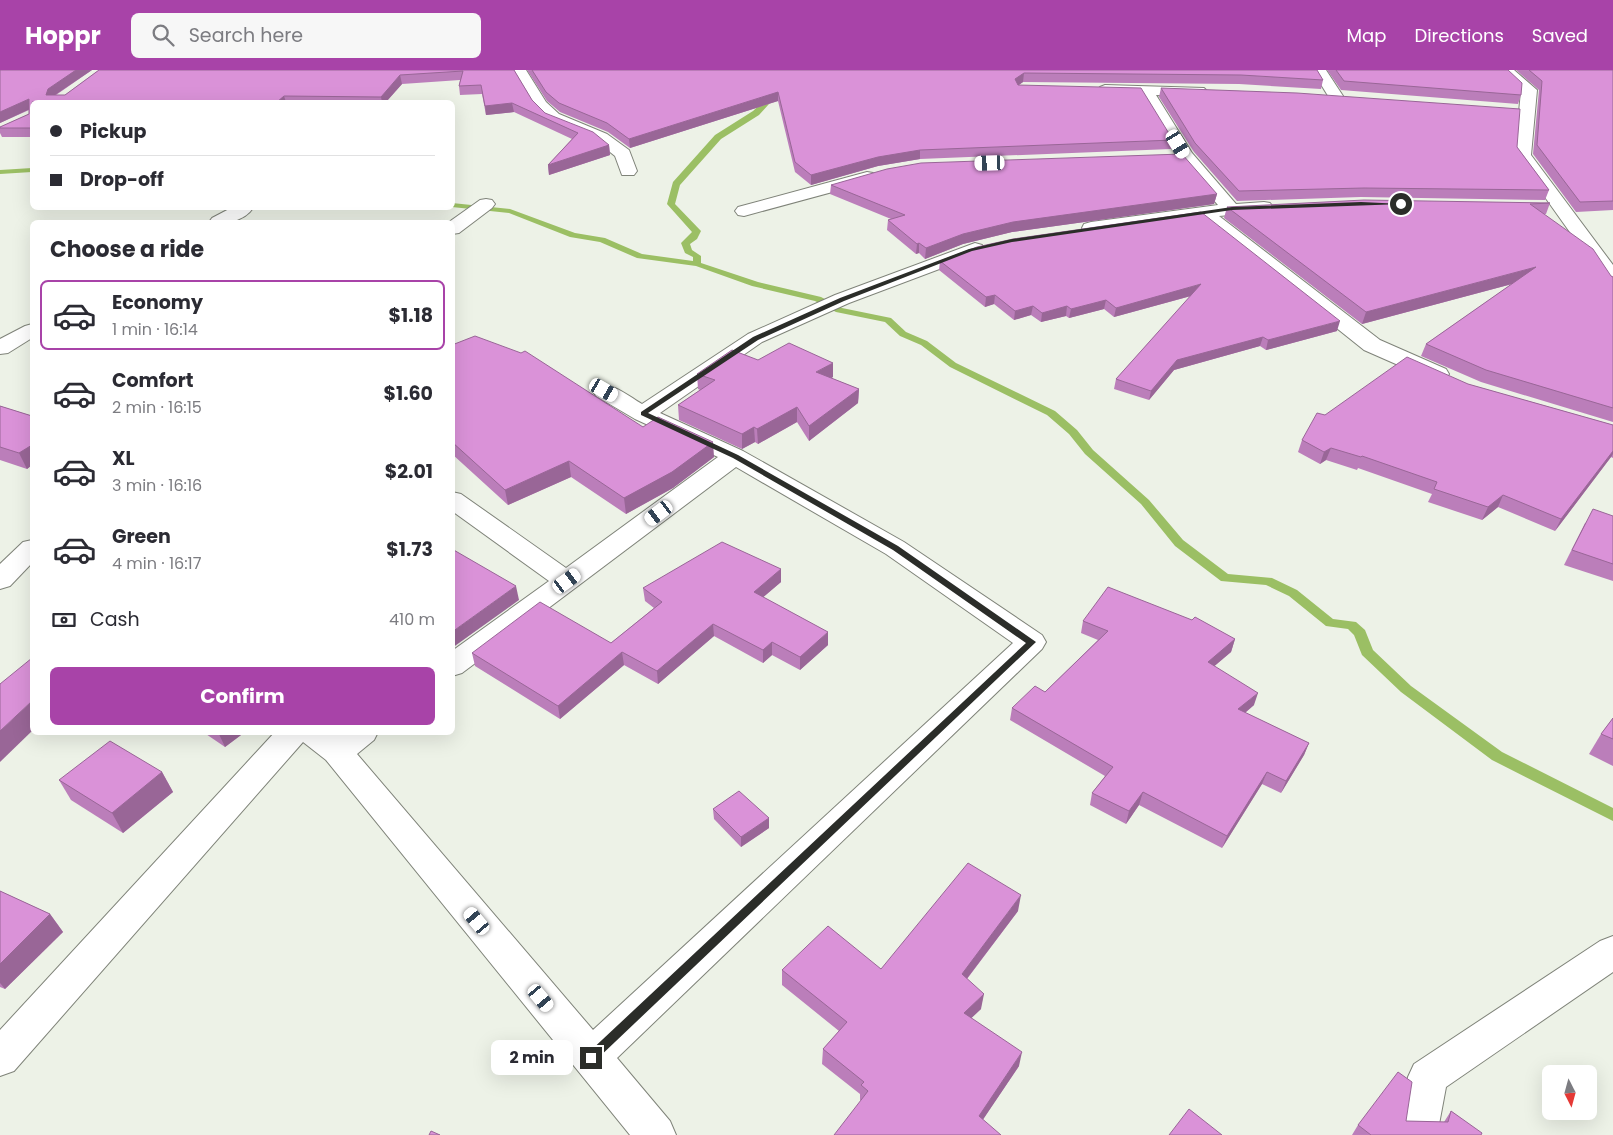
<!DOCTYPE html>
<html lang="en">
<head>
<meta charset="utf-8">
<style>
  :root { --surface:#fff; --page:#f7f7f7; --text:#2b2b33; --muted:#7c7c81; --line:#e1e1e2; --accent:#a843a8 }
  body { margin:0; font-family:Poppins,sans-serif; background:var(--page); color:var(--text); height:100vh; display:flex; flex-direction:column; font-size:19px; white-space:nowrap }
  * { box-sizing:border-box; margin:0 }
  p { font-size:16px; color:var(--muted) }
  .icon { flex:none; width:28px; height:28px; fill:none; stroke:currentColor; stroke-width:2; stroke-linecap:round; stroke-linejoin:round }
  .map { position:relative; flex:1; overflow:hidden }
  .panel { position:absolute; left:30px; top:150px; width:425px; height:515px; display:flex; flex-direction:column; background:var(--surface); border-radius:8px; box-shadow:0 5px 20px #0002 }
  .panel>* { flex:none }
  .guide { position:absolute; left:30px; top:30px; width:425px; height:110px; border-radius:8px; box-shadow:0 5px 20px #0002; display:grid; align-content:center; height:110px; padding:0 20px; background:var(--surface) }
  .needle { width:32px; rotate:174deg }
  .tools { position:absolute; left:1542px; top:995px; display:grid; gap:10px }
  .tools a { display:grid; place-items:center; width:55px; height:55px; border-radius:8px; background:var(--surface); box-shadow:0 5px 20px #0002; font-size:25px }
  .end { position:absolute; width:22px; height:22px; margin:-11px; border:6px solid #2b2d29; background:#fff; box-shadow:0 0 0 2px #fff }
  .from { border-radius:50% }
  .bubble { position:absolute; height:35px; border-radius:8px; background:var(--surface); box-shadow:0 5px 20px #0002; font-size:16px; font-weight:700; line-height:35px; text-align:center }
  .car { position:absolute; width:15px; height:30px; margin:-15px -8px; border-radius:6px; box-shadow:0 0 4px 1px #0007; background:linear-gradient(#fff 24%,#345 0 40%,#fff 0 76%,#345 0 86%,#fff 0) }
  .guide b { display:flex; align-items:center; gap:18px; height:48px; font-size:19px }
  .guide b+b { border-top:1px solid var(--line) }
  .guide i { width:12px; height:12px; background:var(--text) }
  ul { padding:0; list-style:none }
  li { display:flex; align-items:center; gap:15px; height:70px; margin:0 10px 8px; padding:0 10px; border:2px solid transparent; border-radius:8px }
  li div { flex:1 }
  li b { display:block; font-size:19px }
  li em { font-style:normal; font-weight:700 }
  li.active { border-color:var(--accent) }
  li>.icon { width:45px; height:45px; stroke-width:1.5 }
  h2 { padding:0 20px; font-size:22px; line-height:60px }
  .pay { display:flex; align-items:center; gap:12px; height:55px; padding:0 20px; font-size:19px }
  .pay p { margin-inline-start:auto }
  .primary-button { display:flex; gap:10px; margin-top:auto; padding:10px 20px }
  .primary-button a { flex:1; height:58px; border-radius:8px; background:var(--accent); color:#fff; font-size:20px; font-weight:700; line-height:58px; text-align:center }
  header { display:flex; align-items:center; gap:30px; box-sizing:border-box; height:70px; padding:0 25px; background:var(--accent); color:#fff }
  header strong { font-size:24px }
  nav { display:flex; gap:28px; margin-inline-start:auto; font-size:18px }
  .search { width:350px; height:45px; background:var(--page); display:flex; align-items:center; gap:12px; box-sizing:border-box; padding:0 18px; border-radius:8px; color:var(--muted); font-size:19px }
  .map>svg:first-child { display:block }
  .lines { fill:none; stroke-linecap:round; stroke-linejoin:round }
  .stream { fill:#9bbf64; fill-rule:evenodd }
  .street-casing { stroke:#7f8379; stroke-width:2 }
  .secondary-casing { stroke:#7f8379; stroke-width:2 }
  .street { fill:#fff; fill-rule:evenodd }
  .secondary { fill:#fff; fill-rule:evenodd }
  .wall { fill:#bb7eba }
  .shaded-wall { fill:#996697 }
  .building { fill:#da92d8; stroke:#996697 }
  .route { fill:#2b2d29 }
</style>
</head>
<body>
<header>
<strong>Hoppr</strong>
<div class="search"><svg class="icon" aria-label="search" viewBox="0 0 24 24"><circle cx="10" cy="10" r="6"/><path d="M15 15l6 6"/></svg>Search here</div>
<nav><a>Map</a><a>Directions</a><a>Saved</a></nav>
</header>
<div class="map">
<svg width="1613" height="1065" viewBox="0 0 1613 1065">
  <rect width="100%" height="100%" fill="#edf2e7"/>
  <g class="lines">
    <g class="stream">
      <path d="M 773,23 L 778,24 L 759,45 L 721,69 L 680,115 L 675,134 L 701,161 L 697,169 L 690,174 L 692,180 L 701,186 L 701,193 L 758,212 L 821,227 L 842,238 L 891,248 L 906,262 L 927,271 L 956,293 L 1055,341 L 1077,360 L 1093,380 L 1149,430 L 1183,470 L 1228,504 L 1272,508 L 1297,520 L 1333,549 L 1356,552 L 1365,560 L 1373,580 L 1411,616 L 1502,682 L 1613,738 L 1613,751 L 1492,690 L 1401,622 L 1362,585 L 1354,565 L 1348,559 L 1326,556 L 1289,526 L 1266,515 L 1221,511 L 1175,476 L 1141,434 L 1085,384 L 1069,364 L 1047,345 L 950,297 L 921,275 L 900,266 L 885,252 L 836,242 L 815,231 L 752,216 L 696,196 L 637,188 L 600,172 L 570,167 L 509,143 L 452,137 L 452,133 L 510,139 L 575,163 L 605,168 L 642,184 L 693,191 L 693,187 L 685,183 L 681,173 L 692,162 L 667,134 L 673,112 L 715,65 L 753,41 Z"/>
      <path d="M 32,98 L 32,102 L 0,104 L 0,100 Z"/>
    </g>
    <defs>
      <g id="street">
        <path d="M 512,0 L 526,0 L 546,32 L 559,44 L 607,64 L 629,80 L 637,101 L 634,105 L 622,105 L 615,86 L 595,70 L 547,50 L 535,38 Z"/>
        <path d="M 1312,0 L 1326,0 L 1343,26 L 1340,29 L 1330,29 Z"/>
        <path d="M 1105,15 L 1204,18 L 1207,21 L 1204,24 L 1199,26 L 1156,25 L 1192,83 L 1236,134 L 1264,132 L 1270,133 L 1273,137 L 1270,141 L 1264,142 L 1219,146 L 1380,270 L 1446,299 L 1449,304 L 1446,309 L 1438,311 L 1430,309 L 1364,280 L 1199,148 L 1091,164 L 1084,162 L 1082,158 L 1084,154 L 1091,152 L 1218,135 L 1179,90 L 1141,25 L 1100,23 L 1097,20 L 1100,17 Z"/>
        <path d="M 867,102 L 873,103 L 876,107 L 873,111 L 744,146 L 738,145 L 735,141 L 738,137 Z"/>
        <path d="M 486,129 L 492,130 L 495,134 L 492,138 L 459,163 L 452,164 L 452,152 L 449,152 L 480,130 Z"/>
        <path d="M 231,138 L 253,138 C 244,152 224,154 209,152 L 212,148 Z"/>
        <path d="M 975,173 L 982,175 L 984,179 L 982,183 L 849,233 L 762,272 L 660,343 L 743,381 L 904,472 L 1042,565 L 1046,572 L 1042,579 L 617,988 L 670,1051 L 676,1065 L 630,1065 L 326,690 L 303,672 L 14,1001 L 0,1006 L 0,960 L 275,662 L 334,662 L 337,665 L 341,662 L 378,662 L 374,670 L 357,684 L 593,960 L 1013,573 L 886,484 L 736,397 L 462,603 L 452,606 L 452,581 L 549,511 L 452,441 L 452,422 L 461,424 L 566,498 L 718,387 L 635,349 L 596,326 L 593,321 L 596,316 C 613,312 628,326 642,334 L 748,264 L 835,225 Z"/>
        <path d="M 32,254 L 32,268 L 8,283 L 0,284 L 0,269 L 25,256 Z"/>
        <path d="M 32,470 L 32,493 L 10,516 L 0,519 L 0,494 L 23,472 Z"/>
        <path d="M 1613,866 L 1613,902 L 1446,1017 L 1437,1065 L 1397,1065 L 1408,1007 L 1414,994 L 1600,871 Z"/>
      </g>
      <path id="secondary" d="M 1498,0 L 1514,0 L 1537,20 L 1531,85 L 1613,195 L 1613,218 L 1606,216 L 1594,196 L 1515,85 L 1521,21 Z"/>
    </defs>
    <use href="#street" class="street-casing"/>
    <use href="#secondary" class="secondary-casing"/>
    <use href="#street" class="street"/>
    <use href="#secondary" class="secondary"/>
  </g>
  <g class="wall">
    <path d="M 0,0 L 92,0 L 56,25 L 65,25 L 99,0 L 514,0 L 532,30 L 545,43 L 609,75 L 610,85 L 549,105 L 548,95 L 572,69 L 514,42 L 486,45 L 482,24 L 460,25 L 459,16 L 460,10 L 402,14 L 386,32 L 32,32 L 32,67 L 2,67 L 0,63 L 0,57 L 29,44 L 29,40 L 0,53 Z"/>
    <path d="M 527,0 L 1317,0 L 1323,10 L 1321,19 L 1239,14 L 1023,12 L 1019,15 L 1173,70 L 1171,79 L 920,89 L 878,96 L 811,115 L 795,102 L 778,31 L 630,78 L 608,62 L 560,42 L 547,31 Z"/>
    <path d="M 1327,0 L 1508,0 L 1521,25 L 1518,34 L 1341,20 Z"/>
    <path d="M 1516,0 L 1613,0 L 1613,140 L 1576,142 L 1533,84 L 1539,20 Z"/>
    <path d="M 1161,18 L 1517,77 L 1549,120 L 1545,130 L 1361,127 L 1237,131 L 1194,82 L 1159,27 Z"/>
    <path d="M 831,115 L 1217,124 L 1214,134 L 1012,162 L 963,174 L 925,189 L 919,183 L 916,184 L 887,160 L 888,150 L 891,149 L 830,124 Z"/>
    <path d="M 1550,133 L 1546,144 L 1543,144 L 1611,206 L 1613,207 L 1613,352 L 1481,312 L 1421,286 L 1426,274 L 1512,214 L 1362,254 L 1224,148 L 1227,137 Z"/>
    <path d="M 1013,169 L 1337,261 L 1266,280 L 1260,276 L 1174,300 L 1149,330 L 1114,319 L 1116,309 L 1191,226 L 1114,247 L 1104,239 L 1069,248 L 1066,246 L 1041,252 L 1031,245 L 1014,250 L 994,234 L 985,237 L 939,200 L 940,191 Z"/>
    <path d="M 452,275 L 643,357 L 714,387 L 673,418 L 626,444 L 571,407 L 508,435 L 452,384 Z"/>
    <path d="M 758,290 L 833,307 L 831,308 L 859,319 L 858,333 L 809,371 L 797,352 L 758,374 L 755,372 L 742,379 L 679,350 L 678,335 L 700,320 L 698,319 L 697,304 Z"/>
    <path d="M 1468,314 L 1613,355 L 1613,388 L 1611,387 L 1555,461 L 1498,437 L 1482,450 L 1428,432 L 1432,424 L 1358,398 L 1357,400 L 1326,390 L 1320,394 L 1298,382 L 1302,370 L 1325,345 Z"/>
    <path d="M 0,336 L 32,346 L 32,395 L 27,399 L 0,390 Z"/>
    <path d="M 1613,446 L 1613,511 L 1564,495 L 1585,453 Z"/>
    <path d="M 781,499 L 781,512 L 763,527 L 828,575 L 800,600 L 772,585 L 763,593 L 714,566 L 658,614 L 624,595 L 560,649 L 475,596 L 472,583 L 611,573 L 654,538 L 645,531 L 643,518 Z"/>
    <path d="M 1083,551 L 1235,569 L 1231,582 L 1214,596 L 1254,635 L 1245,643 L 1309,673 L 1304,685 L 1281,723 L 1262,714 L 1222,778 L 1139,735 L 1126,754 L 1090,735 L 1092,723 L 1105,706 L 1010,650 L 1012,638 L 1045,622 L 1098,570 L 1081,563 Z"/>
    <path d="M 1613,648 L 1613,696 L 1589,684 L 1601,664 Z"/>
    <path d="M 203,662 L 245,662 L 225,677 Z"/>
    <path d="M 162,702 L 173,722 L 123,763 L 71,730 L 59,710 Z"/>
    <path d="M 713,739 L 769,748 L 769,758 L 741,777 L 714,749 Z"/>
    <path d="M 0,821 L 50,844 L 63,862 L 5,919 L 0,917 Z"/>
    <path d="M 1018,841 L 967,909 L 981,939 L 971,948 L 1019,996 L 983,1049 L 861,1030 L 860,1030 L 860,1024 L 822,994 L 823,979 L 839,961 L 782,915 L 782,900 L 881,899 Z"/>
    <path d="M 1451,1041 L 1481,1065 L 1352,1065 L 1358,1055 L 1406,1051 L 1444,1052 Z"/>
  </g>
  <g class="shaded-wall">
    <path d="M 76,0 L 92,0 L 52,27 L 46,25 L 48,19 Z"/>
    <path d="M 1024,3 L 1023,12 L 1014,18 L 1015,9 Z"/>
    <path d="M 400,5 L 402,14 L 386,32 L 382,32 L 381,27 Z"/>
    <path d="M 778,22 L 778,31 L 630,78 L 629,69 Z"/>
    <path d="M 284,26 L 286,32 L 277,32 Z"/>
    <path d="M 29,29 L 32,38 L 0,53 L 0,42 Z"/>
    <path d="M 512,33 L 514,42 L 486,45 L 485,36 Z"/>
    <path d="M 609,75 L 610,85 L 549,105 L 548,95 Z"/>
    <path d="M 920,80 L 920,89 L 878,96 L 811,115 L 811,105 L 878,87 Z"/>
    <path d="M 1217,124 L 1214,134 L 1012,162 L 963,174 L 925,189 L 926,178 L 963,164 L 1013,152 Z"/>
    <path d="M 919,173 L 919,183 L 916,184 L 917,174 Z"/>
    <path d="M 1536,197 L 1531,209 L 1362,254 L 1366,242 Z"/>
    <path d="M 1201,214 L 1198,224 L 1114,247 L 1116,238 Z"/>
    <path d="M 995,225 L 994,234 L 985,237 L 986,227 Z"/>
    <path d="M 1106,230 L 1104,239 L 1069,248 L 1071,239 Z"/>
    <path d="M 1033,236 L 1031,245 L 1014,250 L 1015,241 Z"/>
    <path d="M 1067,236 L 1066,246 L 1041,252 L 1042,243 Z"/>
    <path d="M 1340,251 L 1337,261 L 1266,280 L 1268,270 Z"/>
    <path d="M 1263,267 L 1260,276 L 1174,300 L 1149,330 L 1151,321 L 1177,290 Z"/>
    <path d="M 833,293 L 833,307 L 816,317 L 816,302 Z"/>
    <path d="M 859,319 L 858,333 L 809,371 L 809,356 Z"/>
    <path d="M 797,337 L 797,352 L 758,374 L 757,359 Z"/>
    <path d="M 754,357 L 755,372 L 742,379 L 742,364 Z"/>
    <path d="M 713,372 L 714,387 L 673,418 L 626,444 L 624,428 Z"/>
    <path d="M 32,375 L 32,395 L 27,399 L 19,383 Z"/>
    <path d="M 1331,378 L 1326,390 L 1320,394 L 1324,382 Z"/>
    <path d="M 1613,381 L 1613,384 L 1611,387 L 1555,461 L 1561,449 Z"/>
    <path d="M 569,391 L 571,407 L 508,435 L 505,420 Z"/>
    <path d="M 1503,425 L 1498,437 L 1482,450 L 1488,437 Z"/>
    <path d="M 781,499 L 781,512 L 754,535 L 754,522 Z"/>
    <path d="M 516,516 L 519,530 L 452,578 L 452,562 Z"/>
    <path d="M 713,554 L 714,566 L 658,614 L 657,601 Z"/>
    <path d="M 828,562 L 828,575 L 800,600 L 800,587 Z"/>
    <path d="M 1235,569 L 1231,582 L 1204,605 L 1208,592 Z"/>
    <path d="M 772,572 L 772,585 L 763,593 L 763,580 Z"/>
    <path d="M 622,582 L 624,595 L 560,649 L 558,636 Z"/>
    <path d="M 1258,623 L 1254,635 L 1234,652 L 1238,639 Z"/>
    <path d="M 32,631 L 32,661 L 0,692 L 0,661 Z"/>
    <path d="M 218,662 L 245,662 L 225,677 Z"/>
    <path d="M 1309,673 L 1304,685 L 1281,723 L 1286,711 Z"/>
    <path d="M 162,702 L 173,722 L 123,763 L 112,743 Z"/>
    <path d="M 1267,702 L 1262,714 L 1222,778 L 1227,766 Z"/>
    <path d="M 1143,722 L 1139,735 L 1126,754 L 1129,741 Z"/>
    <path d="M 769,748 L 769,758 L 741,777 L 741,767 Z"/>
    <path d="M 1021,825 L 1018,841 L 959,919 L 962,904 Z"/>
    <path d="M 50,844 L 63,862 L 5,919 L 0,913 L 0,894 Z"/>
    <path d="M 984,924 L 981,939 L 961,958 L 964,943 Z"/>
    <path d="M 1022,982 L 1019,996 L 976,1060 L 979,1046 Z"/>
  </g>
  <g class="building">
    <path d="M 0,0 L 76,0 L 48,19 L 46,25 L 65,25 L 99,0 L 514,0 L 532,30 L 545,43 L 593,62 L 609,75 L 548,95 L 578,63 L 512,33 L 485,36 L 481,15 L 459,16 L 463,1 L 400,5 L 381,27 L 284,26 L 277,32 L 32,32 L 32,58 L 0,58 L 0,57 L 29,44 L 29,29 L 0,42 Z"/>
    <path d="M 532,0 L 1317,0 L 1323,10 L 1241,5 L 1024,3 L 1015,9 L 1018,15 L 1141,18 L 1173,70 L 920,80 L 878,87 L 811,105 L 795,92 L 778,22 L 629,69 L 607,53 L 559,33 L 546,22 Z"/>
    <path d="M 1336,0 L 1508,0 L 1522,13 L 1521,25 L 1344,11 Z"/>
    <path d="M 1529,0 L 1613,0 L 1613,131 L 1580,132 L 1537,75 L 1542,11 Z"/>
    <path d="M 1161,18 L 1297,23 L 1520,39 L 1517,77 L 1549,120 L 1364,118 L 1239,121 L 1195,73 Z"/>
    <path d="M 1182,84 L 1217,124 L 1013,152 L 963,164 L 926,178 L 919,173 L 917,174 L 888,150 L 905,145 L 831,115 L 887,99 L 921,93 Z"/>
    <path d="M 1364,130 L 1550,133 L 1530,134 L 1593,179 L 1611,206 L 1613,207 L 1613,338 L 1486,300 L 1426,274 L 1536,197 L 1366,242 L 1227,137 Z"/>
    <path d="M 1201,142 L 1340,251 L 1268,270 L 1263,267 L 1177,290 L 1151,321 L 1116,309 L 1201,214 L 1116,238 L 1106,230 L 1071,239 L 1067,236 L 1042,243 L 1033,236 L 1015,241 L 995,225 L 986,227 L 940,191 L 977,177 L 1013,169 Z"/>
    <path d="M 475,266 L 521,283 L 525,281 L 643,357 L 658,347 L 713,372 L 672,402 L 624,428 L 569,391 L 505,420 L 452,372 L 452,275 Z"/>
    <path d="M 789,273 L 833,293 L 816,302 L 859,319 L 809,356 L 797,337 L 757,359 L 754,357 L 742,364 L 678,335 L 715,310 L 697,304 L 732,280 L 758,290 Z"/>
    <path d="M 1407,287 L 1468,314 L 1613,355 L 1613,381 L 1561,449 L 1503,425 L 1488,437 L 1434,419 L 1437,412 L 1362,386 L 1361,387 L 1331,378 L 1324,382 L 1302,370 L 1317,343 L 1325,345 Z"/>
    <path d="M 0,336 L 32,346 L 32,375 L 19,383 L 0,377 Z"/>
    <path d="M 1593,439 L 1613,446 L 1613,494 L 1572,480 Z"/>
    <path d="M 722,472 L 781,499 L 754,522 L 828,562 L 800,587 L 772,572 L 763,580 L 713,554 L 657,601 L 622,582 L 558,636 L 472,583 L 540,532 L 611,573 L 662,532 L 643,518 Z"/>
    <path d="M 452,479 L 516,516 L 452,562 Z"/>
    <path d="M 1108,517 L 1192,550 L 1195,547 L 1235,569 L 1208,592 L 1258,623 L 1238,639 L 1309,673 L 1286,711 L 1267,702 L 1227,766 L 1143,722 L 1129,741 L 1092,723 L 1113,697 L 1012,638 L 1035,616 L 1045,622 L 1108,561 L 1083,551 Z"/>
    <path d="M 32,588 L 32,631 L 0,661 L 0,614 Z"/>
    <path d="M 1613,648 L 1613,669 L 1601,664 Z"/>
    <path d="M 110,671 L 162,702 L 112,743 L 59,710 Z"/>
    <path d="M 739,721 L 769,748 L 741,767 L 713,739 Z"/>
    <path d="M 968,793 L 1021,825 L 962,904 L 984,924 L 964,943 L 1022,982 L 979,1046 L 1001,1065 L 834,1065 L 868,1021 L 861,1015 L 864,1012 L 823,979 L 847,952 L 782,900 L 828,856 L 881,899 Z"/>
    <path d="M 0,821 L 50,844 L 0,894 Z"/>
    <path d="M 1398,1002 L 1412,1012 L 1406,1051 L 1448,1052 L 1451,1041 L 1482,1063 L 1481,1065 L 1371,1065 L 1358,1055 Z"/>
    <path d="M 1189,1039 L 1222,1065 L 1169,1065 Z"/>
    <path d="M 431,1061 L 440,1065 L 429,1065 Z"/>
  </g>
  <path class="route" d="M 1361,132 L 1403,134 L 1232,140 L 1012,172 L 972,181 L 844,231 L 758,270 L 648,343 L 738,385 L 898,476 L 1036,572 L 595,991 L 591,993 L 587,991 L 585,988 L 587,984 L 1026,573 L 893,480 L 733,388 L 641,345 L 641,342 L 753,267 L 840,228 L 969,179 L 1012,169 L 1232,137 Z"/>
</svg>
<div class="tools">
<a><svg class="needle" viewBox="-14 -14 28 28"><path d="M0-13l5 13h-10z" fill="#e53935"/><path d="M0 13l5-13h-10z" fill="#7c7c81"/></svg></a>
</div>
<i class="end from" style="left:1401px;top:134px"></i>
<i class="end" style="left:591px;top:988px"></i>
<div class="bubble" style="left:491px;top:970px;width:82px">2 min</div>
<i class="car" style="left:1178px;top:74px;rotate:149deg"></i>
<i class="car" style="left:990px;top:93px;rotate:268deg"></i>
<i class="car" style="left:604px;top:320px;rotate:120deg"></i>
<i class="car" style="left:659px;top:443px;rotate:233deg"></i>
<i class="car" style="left:567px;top:511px;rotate:54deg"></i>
<i class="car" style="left:477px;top:851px;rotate:320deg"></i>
<i class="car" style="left:541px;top:928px;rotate:140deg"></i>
<div class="guide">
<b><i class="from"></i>Pickup</b>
<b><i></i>Drop-off</b>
</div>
<section class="panel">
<h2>Choose a ride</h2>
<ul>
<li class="active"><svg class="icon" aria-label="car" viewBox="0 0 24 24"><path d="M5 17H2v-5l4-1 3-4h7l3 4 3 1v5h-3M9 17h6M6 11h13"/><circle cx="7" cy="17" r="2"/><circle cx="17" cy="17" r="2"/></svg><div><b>Economy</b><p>1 min · 16:14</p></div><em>$1.18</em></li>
<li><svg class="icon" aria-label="car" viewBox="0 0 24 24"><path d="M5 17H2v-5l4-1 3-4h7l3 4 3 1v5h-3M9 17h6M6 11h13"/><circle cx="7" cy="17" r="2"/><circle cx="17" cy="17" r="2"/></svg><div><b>Comfort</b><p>2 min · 16:15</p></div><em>$1.60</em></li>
<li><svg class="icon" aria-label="car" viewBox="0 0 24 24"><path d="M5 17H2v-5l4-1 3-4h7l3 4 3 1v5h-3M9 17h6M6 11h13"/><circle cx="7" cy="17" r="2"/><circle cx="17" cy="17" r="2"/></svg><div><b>XL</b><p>3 min · 16:16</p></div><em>$2.01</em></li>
<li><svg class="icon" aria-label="car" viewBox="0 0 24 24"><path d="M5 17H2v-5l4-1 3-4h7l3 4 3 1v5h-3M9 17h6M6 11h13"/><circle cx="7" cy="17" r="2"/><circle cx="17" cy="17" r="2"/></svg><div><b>Green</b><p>4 min · 16:17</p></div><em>$1.73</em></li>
</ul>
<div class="pay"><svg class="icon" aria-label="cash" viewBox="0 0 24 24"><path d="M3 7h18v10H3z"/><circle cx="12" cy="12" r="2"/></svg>Cash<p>410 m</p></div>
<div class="primary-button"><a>Confirm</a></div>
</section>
</div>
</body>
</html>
